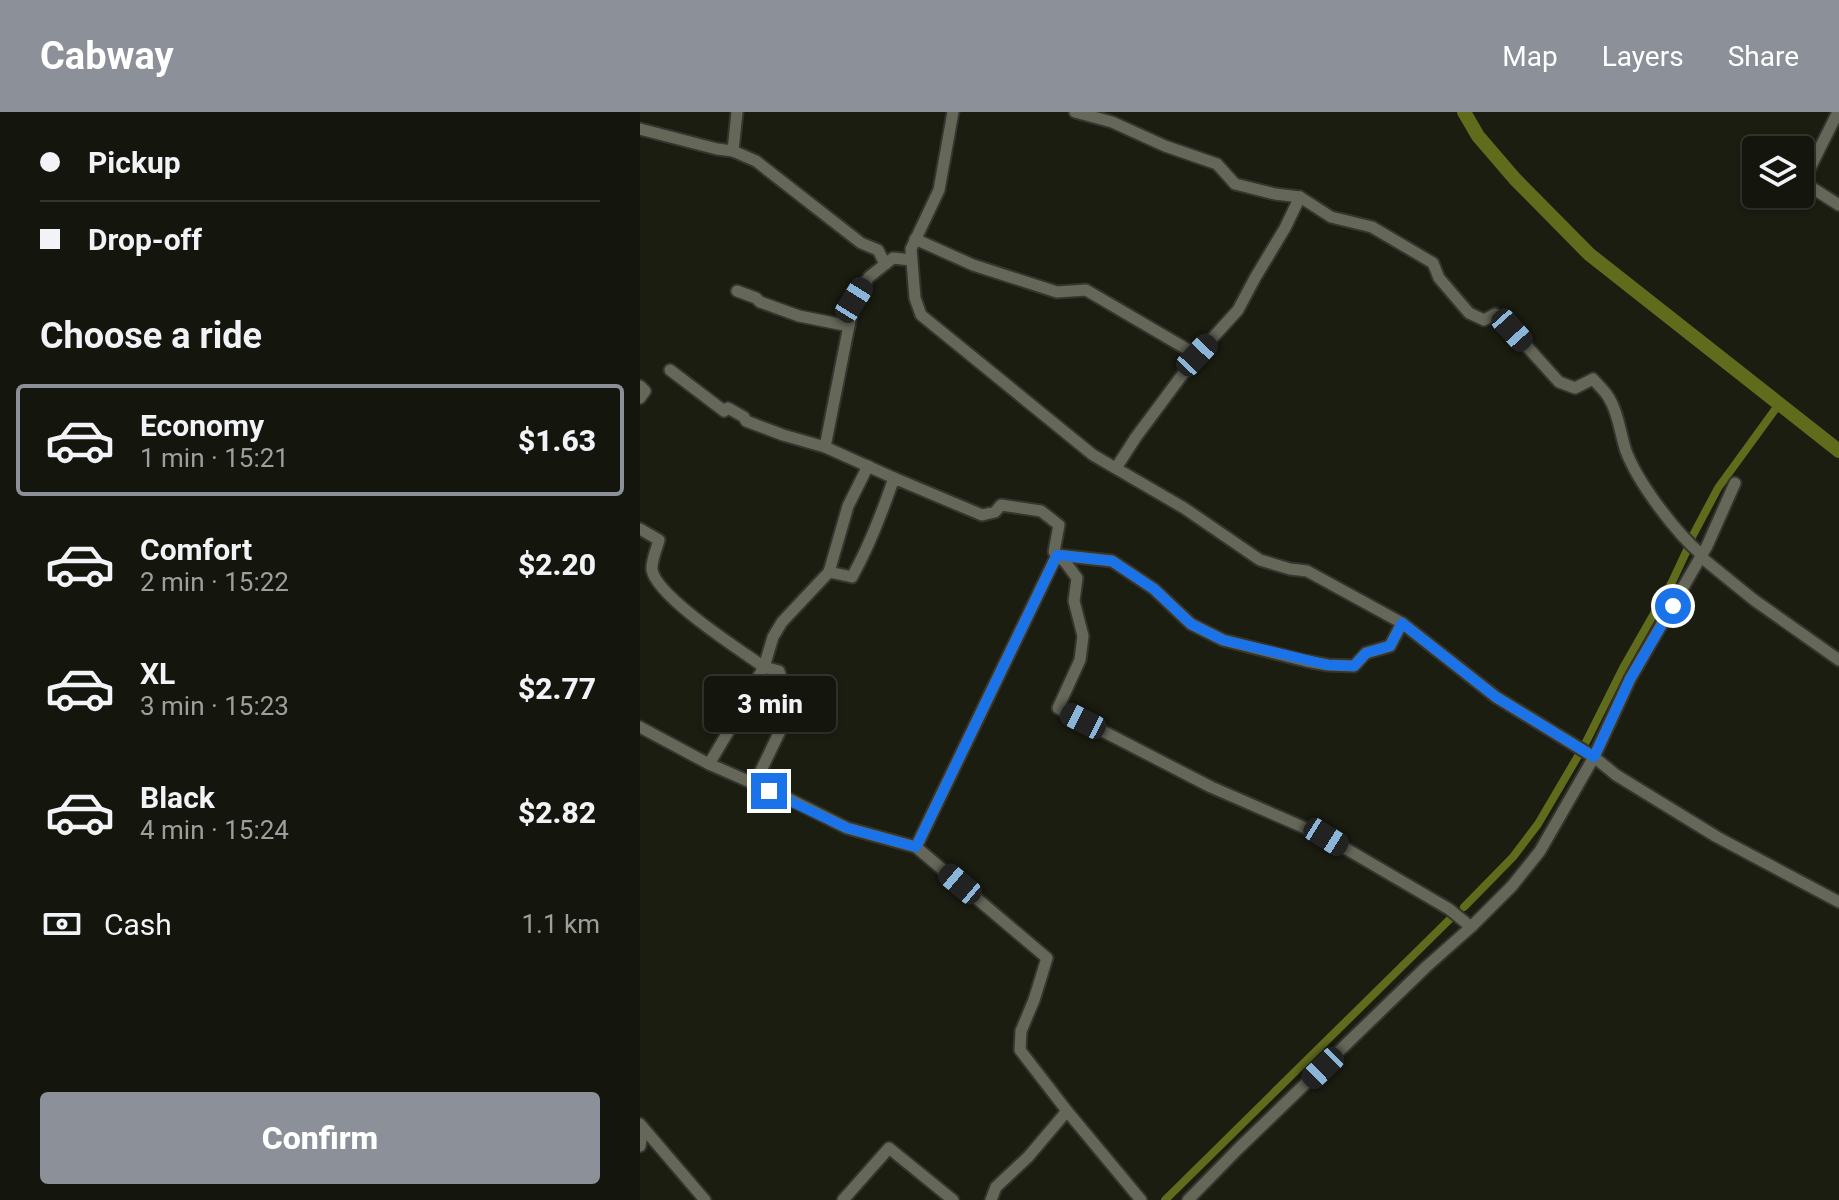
<!DOCTYPE html>
<html lang="en">
<head>
<meta charset="utf-8">
<style>
  :root { --surface:#14160d; --page:#21231b; --text:#f1f3f6; --muted:#9d9f9d; --line:#33352e; --accent:#8c9099 }
  body { margin:0; font-family:Roboto,sans-serif; background:var(--page); color:var(--text); height:100vh; display:flex; flex-direction:column; font-size:30px; white-space:nowrap }
  * { box-sizing:border-box; margin:0 }
  p { font-size:26px; color:var(--muted) }
  .icon { flex:none; width:44px; height:44px; fill:none; stroke:currentColor; stroke-width:2; stroke-linecap:round; stroke-linejoin:round }
  .map { position:relative; flex:1; overflow:hidden }
  .sheet { display:flex; flex-direction:column; background:var(--surface); width:640px }
  .sheet>* { flex:none }
  .hud { display:grid; align-content:center; height:176px; padding:0 40px; background:var(--surface) }
  .tools { position:absolute; left:1102px; top:24px; display:grid; gap:16px }
  .tools a { display:grid; place-items:center; width:72px; height:72px; border-radius:8px; background:var(--surface); box-shadow:0 2px 6px #0004,0 0 0 2px var(--line); font-size:40px }
  .end { position:absolute; width:36px; height:36px; margin:-18px; border:10px solid #1a73e8; background:#fff; box-shadow:0 0 0 4px #fff }
  .from { border-radius:50% }
  .bubble { position:absolute; height:56px; border-radius:8px; background:var(--surface); box-shadow:0 2px 6px #0004,0 0 0 2px var(--line); font-size:26px; font-weight:800; line-height:56px; text-align:center }
  .car { position:absolute; width:24px; height:48px; margin:-24px -12px; border-radius:10px; box-shadow:0 0 6px 2px #0007; background:linear-gradient(#222 24%,#8ab4d8 0 40%,#222 0 76%,#8ab4d8 0 86%,#222 0) }
  .hud b { display:flex; align-items:center; gap:28px; height:76px; font-size:30px }
  .hud b+b { border-top:2px solid var(--line) }
  .hud i { width:20px; height:20px; background:var(--text) }
  ul { padding:0; list-style:none }
  li { display:flex; align-items:center; gap:24px; height:112px; margin:0 16px 12px; padding:0 24px; border:4px solid transparent; border-radius:8px }
  li div { flex:1 }
  li b { display:block; font-size:30px }
  li em { font-style:normal; font-weight:800 }
  li.current { border-color:var(--accent) }
  li>.icon { width:72px; height:72px; stroke-width:1.5 }
  h2 { padding:0 40px; font-size:36px; line-height:96px }
  .pay { display:flex; align-items:center; gap:20px; height:88px; padding:0 40px; font-size:30px }
  .pay p { margin-inline-start:auto }
  .button { display:flex; gap:16px; margin-top:auto; padding:16px 40px }
  .button a { flex:1; height:92px; border-radius:8px; background:var(--accent); color:#fff; font-size:32px; font-weight:800; line-height:92px; text-align:center }
  header { display:flex; align-items:center; gap:48px; box-sizing:border-box; height:112px; padding:0 40px; background:var(--accent); color:#fff }
  header strong { font-size:38px }
  nav { display:flex; gap:44px; margin-inline-start:auto; font-size:28px }
  main { display:flex; flex:1; min-height:0 }
  .map>svg:first-child { display:block }
  .lines { fill:none; stroke-linecap:round; stroke-linejoin:round }
  .canal { stroke:#606b1c; stroke-width:8 }
  .river { stroke:#606b1c; stroke-width:14 }
  .minor-casing { stroke:#34352e; stroke-width:15 }
  .minor { stroke:#656859; stroke-width:11 }
  .route { stroke:#1a73e8; stroke-width:10 }
</style>
</head>
<body>
<header>
<strong>Cabway</strong>
<nav><a>Map</a><a>Layers</a><a>Share</a></nav>
</header>
<main>
<section class="sheet">
<div class="hud">
<b><i class="from"></i>Pickup</b>
<b><i></i>Drop-off</b>
</div>
<h2>Choose a ride</h2>
<ul>
<li class="current"><svg class="icon" aria-label="car" viewBox="0 0 24 24"><path d="M5 17H2v-5l4-1 3-4h7l3 4 3 1v5h-3M9 17h6M6 11h13"/><circle cx="7" cy="17" r="2"/><circle cx="17" cy="17" r="2"/></svg><div><b>Economy</b><p>1 min · 15:21</p></div><em>$1.63</em></li>
<li><svg class="icon" aria-label="car" viewBox="0 0 24 24"><path d="M5 17H2v-5l4-1 3-4h7l3 4 3 1v5h-3M9 17h6M6 11h13"/><circle cx="7" cy="17" r="2"/><circle cx="17" cy="17" r="2"/></svg><div><b>Comfort</b><p>2 min · 15:22</p></div><em>$2.20</em></li>
<li><svg class="icon" aria-label="car" viewBox="0 0 24 24"><path d="M5 17H2v-5l4-1 3-4h7l3 4 3 1v5h-3M9 17h6M6 11h13"/><circle cx="7" cy="17" r="2"/><circle cx="17" cy="17" r="2"/></svg><div><b>XL</b><p>3 min · 15:23</p></div><em>$2.77</em></li>
<li><svg class="icon" aria-label="car" viewBox="0 0 24 24"><path d="M5 17H2v-5l4-1 3-4h7l3 4 3 1v5h-3M9 17h6M6 11h13"/><circle cx="7" cy="17" r="2"/><circle cx="17" cy="17" r="2"/></svg><div><b>Black</b><p>4 min · 15:24</p></div><em>$2.82</em></li>
</ul>
<div class="pay"><svg class="icon" aria-label="cash" viewBox="0 0 24 24"><path d="M3 7h18v10H3z"/><circle cx="12" cy="12" r="2"/></svg>Cash<p>1.1 km</p></div>
<div class="button"><a>Confirm</a></div>
</section>
<div class="map">
<svg width="1199" height="1088" viewBox="0 0 1199 1088">
  <rect width="100%" height="100%" fill="#1b1d11"/>
  <g class="lines">
    <g class="canal">
      <path d="M 1052,425 L 1078,376 L 1139,292"/>
      <path d="M 945,632 L 983,556 L 1032,470 L 1047,438"/>
      <path d="M 824,795 L 873,745 L 898,712 L 938,644"/>
      <path d="M 525,1088 L 811,806"/>
    </g>
    <path class="river" d="M 824,0 L 838,24 L 875,67 L 949,142 L 1199,339"/>
    <defs>
      <g id="minor">
        <path d="M 313,0 L 299,78 L 271,137 L 275,186 L 281,203 L 453,343 L 544,396 L 620,448 L 650,457 L 667,459 L 762,511 L 856,585 L 954,645 L 976,663 L 1077,725 L 1199,790"/>
        <path d="M 435,0 L 472,10 L 525,34 L 577,52 L 595,72 L 635,82 L 660,85 L 691,105 L 732,115 L 793,151 L 799,166 L 829,201 L 844,208 L 855,202 L 872,218 L 919,270 L 935,276 L 953,267 C 958,273 965,279 969,286 C 979,302 980,322 986,339 C 998,371 1036,421 1062,443"/>
        <path d="M 1198,0 L 1163,70 L 1199,93"/>
        <path d="M 0,17 L 77,37 L 93,39 L 116,49 L 221,131 L 238,138 L 245,152"/>
        <path d="M 93,39 L 97,0"/>
        <path d="M 275,127 L 333,153 L 417,180 L 446,178 L 557,243 L 496,325 L 476,356"/>
        <path d="M 97,179 L 116,186 L 120,190 L 159,204 L 209,214"/>
        <path d="M 557,243 L 598,198 L 615,166 L 645,116 L 660,85"/>
        <path d="M 30,258 L 84,299 L 88,296 L 104,305 L 106,309 L 143,323 L 185,335"/>
        <path d="M 0,274 L 5,279 L 0,286"/>
        <path d="M 254,366 L 185,335 L 214,188 L 229,165 L 253,146 L 271,148"/>
        <path d="M 0,417 L 19,428 C 17,436 11,449 12,458 C 17,485 100,538 124,555 L 103,591 L 97,593 L 95,602 L 97,605 L 69,652"/>
        <path d="M 1061,445 L 1114,488 L 1199,548"/>
        <path d="M 189,460 L 208,394 L 228,354"/>
        <path d="M 0,615 L 69,652 L 145,685 L 207,716 L 276,735 L 407,846 L 394,888 L 381,919 L 380,938 L 427,999"/>
        <path d="M 114,673 L 154,590 L 144,576 L 139,559 L 124,555 L 133,525 L 142,510 L 189,460 L 212,465 C 230,433 242,401 254,366 L 342,403 L 355,400 L 361,393 L 401,399 L 419,413 L 414,440 L 426,451 L 437,466 L 434,489 L 443,524 L 440,548 L 418,596 L 571,675 L 686,725 L 809,797 L 831,815"/>
        <path d="M 276,735 L 417,443 L 472,449 L 514,477 L 551,512 L 583,528 L 666,549 L 688,553 L 714,554 L 726,541 L 750,534 L 762,511"/>
        <path d="M 0,1012 L 65,1088"/>
        <path d="M 0,1034 L 3,1016"/>
        <path d="M 203,1088 L 249,1036 L 313,1088"/>
        <path d="M 351,1088 L 356,1075 L 388,1045 L 427,999 L 501,1088"/>
        <path d="M 548,1088 L 598,1037 L 786,855 L 831,815 L 872,774 L 900,739 L 954,645 L 990,567 L 1067,434 L 1095,371"/>
      </g>
    </defs>
    <use href="#minor" class="minor-casing"/>
    <use href="#minor" class="minor"/>
  </g>
  <g class="lines">
    <path class="route" d="M 129,679 L 207,716 L 276,735 L 417,443 L 472,449 L 514,477 L 551,512 L 583,528 L 688,553 L 714,554 L 726,541 L 750,534 L 762,511 L 856,585 L 954,645 L 990,567 L 1033,494"/>
  </g>
</svg>
<div class="tools">
<a><svg class="icon" aria-label="layers" viewBox="0 0 24 24"><path d="M12 4l9 5-9 5-9-5zM3 14l9 5 9-5"/></svg></a>
</div>
<i class="end from" style="left:1033px;top:494px"></i>
<i class="end" style="left:129px;top:679px"></i>
<div class="bubble" style="left:64px;top:564px;width:132px">3 min</div>
<i class="car" style="left:214px;top:188px;rotate:32deg"></i>
<i class="car" style="left:872px;top:218px;rotate:138deg"></i>
<i class="car" style="left:557px;top:243px;rotate:43deg"></i>
<i class="car" style="left:443px;top:609px;rotate:297deg"></i>
<i class="car" style="left:686px;top:725px;rotate:122deg"></i>
<i class="car" style="left:320px;top:772px;rotate:310deg"></i>
<i class="car" style="left:683px;top:956px;rotate:226deg"></i>
</div>
</main>
</body>
</html>
